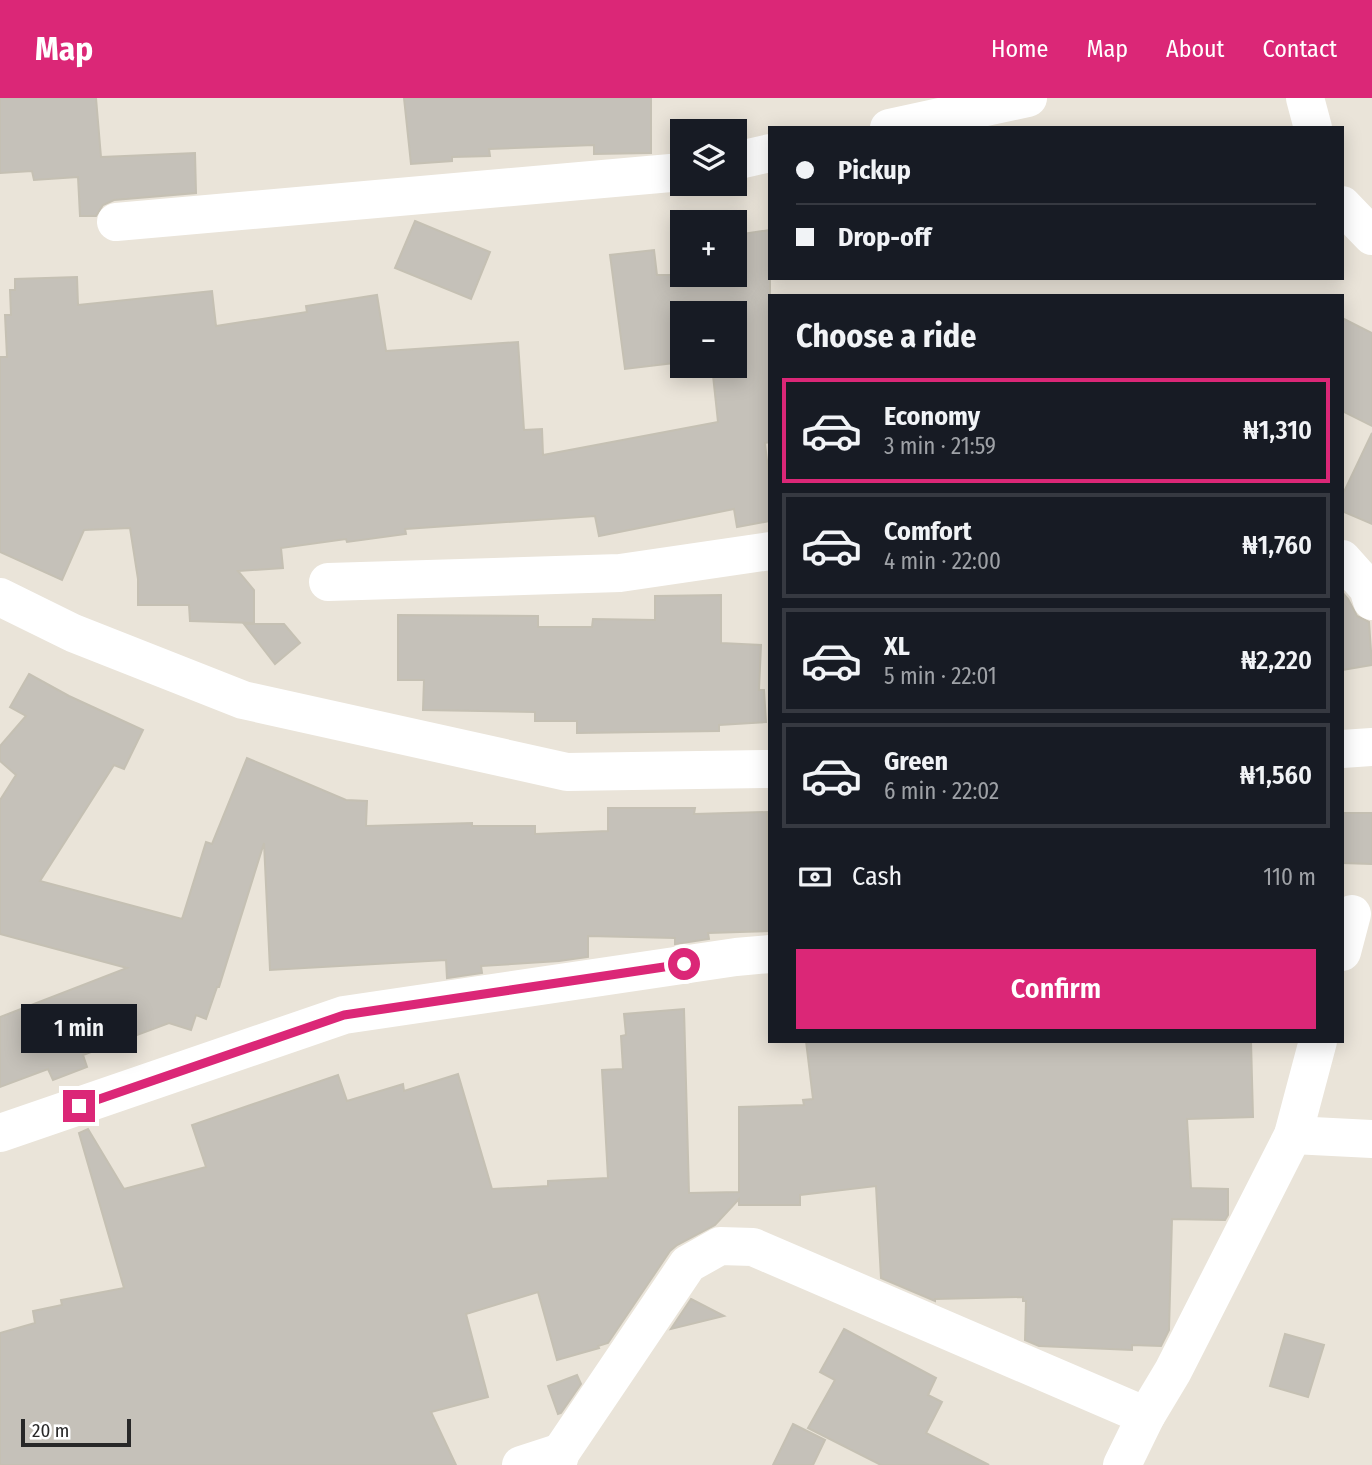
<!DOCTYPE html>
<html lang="en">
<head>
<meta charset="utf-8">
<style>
  :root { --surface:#171b24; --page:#20242c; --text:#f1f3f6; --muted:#9ea1a6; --line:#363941; --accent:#db2777 }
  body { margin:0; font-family:"Fira Sans Condensed",sans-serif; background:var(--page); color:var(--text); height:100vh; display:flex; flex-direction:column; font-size:26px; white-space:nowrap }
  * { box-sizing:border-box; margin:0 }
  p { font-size:23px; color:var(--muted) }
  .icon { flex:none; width:38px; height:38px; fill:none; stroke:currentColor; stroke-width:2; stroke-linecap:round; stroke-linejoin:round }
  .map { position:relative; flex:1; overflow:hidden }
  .side { position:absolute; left:768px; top:196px; width:576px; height:749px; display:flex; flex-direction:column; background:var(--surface); border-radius:0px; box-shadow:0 4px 18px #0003 }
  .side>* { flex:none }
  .top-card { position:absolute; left:768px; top:28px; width:576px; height:154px; border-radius:0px; box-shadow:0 4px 18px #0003; display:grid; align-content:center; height:154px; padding:0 28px; background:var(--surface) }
  .controls { position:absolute; left:670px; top:21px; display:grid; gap:14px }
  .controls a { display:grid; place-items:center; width:77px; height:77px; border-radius:0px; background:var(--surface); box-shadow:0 4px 18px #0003; font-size:35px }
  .scale { position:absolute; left:21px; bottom:18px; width:110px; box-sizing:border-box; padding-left:7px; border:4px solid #282828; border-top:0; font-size:19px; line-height:24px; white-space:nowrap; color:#282828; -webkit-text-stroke:5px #fff; paint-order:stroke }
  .end { position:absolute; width:32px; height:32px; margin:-16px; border:9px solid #db2777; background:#fff; box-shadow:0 0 0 4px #fff }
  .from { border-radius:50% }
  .bubble { position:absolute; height:49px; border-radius:0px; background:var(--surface); box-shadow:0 4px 18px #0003; font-size:23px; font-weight:600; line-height:49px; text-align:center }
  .top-card b { display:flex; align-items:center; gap:24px; height:66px; font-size:26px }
  .top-card b+b { border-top:2px solid var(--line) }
  .top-card i { width:18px; height:18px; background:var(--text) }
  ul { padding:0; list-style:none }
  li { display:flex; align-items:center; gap:21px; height:105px; margin:0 14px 10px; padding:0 14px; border:4px solid var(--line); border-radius:0px }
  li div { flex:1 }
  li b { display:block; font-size:26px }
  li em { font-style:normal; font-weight:600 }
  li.on { border-color:var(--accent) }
  li>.icon { width:63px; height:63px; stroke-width:1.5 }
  h2 { padding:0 28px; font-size:32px; line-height:84px }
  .pay { display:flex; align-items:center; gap:18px; height:77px; padding:0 28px; font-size:26px }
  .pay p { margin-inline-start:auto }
  .primary-button { display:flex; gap:14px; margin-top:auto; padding:14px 28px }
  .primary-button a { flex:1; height:80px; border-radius:0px; background:var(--accent); color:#fff; font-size:28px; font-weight:600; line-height:80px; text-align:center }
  header { display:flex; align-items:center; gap:42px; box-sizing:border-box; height:98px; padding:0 35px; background:var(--accent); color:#fff }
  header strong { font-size:33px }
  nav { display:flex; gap:38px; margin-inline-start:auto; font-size:24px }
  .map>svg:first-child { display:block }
  .building { fill:#c5c1b9; stroke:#c5c0b3; stroke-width:2 }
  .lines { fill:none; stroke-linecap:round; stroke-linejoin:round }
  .minor { stroke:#fff; stroke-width:38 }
  .route { stroke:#db2777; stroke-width:9 }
</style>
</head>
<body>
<header>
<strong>Map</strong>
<nav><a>Home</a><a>Map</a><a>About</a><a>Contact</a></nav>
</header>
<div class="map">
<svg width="1372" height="1367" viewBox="0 0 1372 1367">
  <rect width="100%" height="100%" fill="#eae4d9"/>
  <g class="building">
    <path d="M 0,0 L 96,0 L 101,59 L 195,55 L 196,95 L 114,102 L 103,107 L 96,118 L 80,118 L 78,79 L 34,82 L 32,73 L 0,75 Z"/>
    <path d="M 404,0 L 651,0 L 651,55 L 594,56 L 594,47 L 489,51 L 490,58 L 452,59 L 452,63 L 411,66 Z"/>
    <path d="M 415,123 L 490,154 L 471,201 L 395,170 Z"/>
    <path d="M 770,132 L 770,344 L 765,345 L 770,389 L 770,423 L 737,429 L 734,411 L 599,438 L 595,418 L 405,431 L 406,436 L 347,444 L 346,441 L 281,450 L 283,470 L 238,473 L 254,492 L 254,525 L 190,523 L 189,507 L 138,507 L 138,481 L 130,430 L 84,432 L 62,482 L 0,454 L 0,259 L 7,259 L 5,217 L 11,217 L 10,192 L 15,192 L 15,181 L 77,179 L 78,207 L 212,193 L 216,228 L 307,214 L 306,208 L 377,197 L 386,253 L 518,244 L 524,332 L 542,331 L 543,357 L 718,324 L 712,268 L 735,268 L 735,215 L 682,215 L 682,264 L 625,271 L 610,157 L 654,152 L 657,177 L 735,177 L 735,137 Z"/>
    <path d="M 1342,220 L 1372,235 L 1372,328 L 1342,313 Z"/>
    <path d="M 1372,335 L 1372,426 L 1342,413 L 1342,398 Z"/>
    <path d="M 1342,494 L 1348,501 L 1357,518 L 1369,524 L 1372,567 L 1342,572 Z"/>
    <path d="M 721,497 L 721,545 L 761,547 L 759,592 L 764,592 L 766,624 L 719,627 L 719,633 L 577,635 L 577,623 L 535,623 L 535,614 L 423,612 L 424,582 L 398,582 L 398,517 L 538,518 L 538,529 L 592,529 L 593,521 L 655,522 L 655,498 Z"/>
    <path d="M 244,526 L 284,526 L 300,545 L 275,566 Z"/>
    <path d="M 29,576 L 69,598 L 143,632 L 124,671 L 114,667 L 40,783 L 182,821 L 206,744 L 212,746 L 247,660 L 346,702 L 367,703 L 366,728 L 472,725 L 472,728 L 535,728 L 535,736 L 608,733 L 608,710 L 695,710 L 694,716 L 767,714 L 770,833 L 708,835 L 709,841 L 675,846 L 675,840 L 588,838 L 588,859 L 559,863 L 481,868 L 482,875 L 447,880 L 446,862 L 270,872 L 264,745 L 219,889 L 217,889 L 206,921 L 196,917 L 191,932 L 169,925 L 83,957 L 87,969 L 53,982 L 48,971 L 0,989 L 0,919 L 127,870 L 0,836 L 0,702 L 16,677 L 0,663 L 0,648 L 26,618 L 10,609 Z"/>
    <path d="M 1342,715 L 1372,715 L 1372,766 L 1342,765 Z"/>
    <path d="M 684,911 L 689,1095 L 739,1094 L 739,1009 L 804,1007 L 803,1002 L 813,1001 L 806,943 L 1251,943 L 1253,1019 L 1187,1021 L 1191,1090 L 1228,1091 L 1228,1117 L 1225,1122 L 1172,1121 L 1169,1232 L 1161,1248 L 1132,1247 L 1132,1252 L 1039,1248 L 1025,1242 L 1026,1203 L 1023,1203 L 1023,1199 L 935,1201 L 935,1203 L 881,1180 L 876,1088 L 800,1097 L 800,1107 L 739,1107 L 739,1101 L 715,1127 L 677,1147 L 670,1153 L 608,1245 L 598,1248 L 599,1250 L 557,1262 L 538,1194 L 466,1216 L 488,1299 L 431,1314 L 456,1367 L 0,1367 L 0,1235 L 35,1225 L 33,1213 L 62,1207 L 61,1202 L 124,1190 L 79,1035 L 88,1031 L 124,1091 L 206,1069 L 192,1027 L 338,977 L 347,1003 L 403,986 L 404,993 L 458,976 L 492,1091 L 548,1088 L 548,1083 L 608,1080 L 602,972 L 623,971 L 621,938 L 626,937 L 624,916 Z"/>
    <path d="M 691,1201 L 724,1218 L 671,1231 Z"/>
    <path d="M 844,1231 L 936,1280 L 928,1297 L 942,1304 L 926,1335 L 989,1367 L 881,1367 L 808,1330 L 835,1282 L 820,1274 Z"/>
    <path d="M 1285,1236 L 1324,1247 L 1308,1299 L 1270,1288 Z"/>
    <path d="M 577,1277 L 581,1286 L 561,1315 L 558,1316 L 548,1288 Z"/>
    <path d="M 793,1326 L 825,1342 L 813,1367 L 773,1367 Z"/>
  </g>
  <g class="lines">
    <g class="minor">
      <path d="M 1305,0 L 1313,30"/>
      <path d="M 889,30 L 1028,0"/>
      <path d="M 735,63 L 770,55"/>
      <path d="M 1342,107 L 1372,138"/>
      <path d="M 116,124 L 682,74"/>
      <path d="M 1342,461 L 1368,490 L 1372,503"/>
      <path d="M 328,484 L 620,475 L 770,453"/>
      <path d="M 0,499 L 73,535 L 243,602 L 567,674 L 770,671"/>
      <path d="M 1342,651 L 1372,649"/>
      <path d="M 1342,854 L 1352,816"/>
      <path d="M 0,1035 L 344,917 L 736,859 L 770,856"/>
      <path d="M 1293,1037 L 1372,1041"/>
      <path d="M 521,1367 L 561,1354"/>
      <path d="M 557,1367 L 561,1354 L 688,1166 L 720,1148 L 753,1149 L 1146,1318"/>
      <path d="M 1122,1367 L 1146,1318 L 1173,1273 L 1293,1037 L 1318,943"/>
    </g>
  </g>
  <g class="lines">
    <path class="route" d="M 79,1008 L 344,917 L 684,866"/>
  </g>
</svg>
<div class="controls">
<a><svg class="icon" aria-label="layers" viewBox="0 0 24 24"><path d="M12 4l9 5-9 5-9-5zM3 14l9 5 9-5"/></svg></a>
<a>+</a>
<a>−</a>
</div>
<div class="scale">20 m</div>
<i class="end from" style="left:684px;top:866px"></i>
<i class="end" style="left:79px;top:1008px"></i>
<div class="bubble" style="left:21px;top:906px;width:116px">1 min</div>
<div class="top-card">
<b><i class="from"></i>Pickup</b>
<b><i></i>Drop-off</b>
</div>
<section class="side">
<h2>Choose a ride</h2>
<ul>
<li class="on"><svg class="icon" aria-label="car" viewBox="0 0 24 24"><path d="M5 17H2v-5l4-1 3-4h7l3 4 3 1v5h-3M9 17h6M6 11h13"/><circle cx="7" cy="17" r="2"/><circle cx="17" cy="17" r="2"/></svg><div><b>Economy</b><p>3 min · 21:59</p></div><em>₦1,310</em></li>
<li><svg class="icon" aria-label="car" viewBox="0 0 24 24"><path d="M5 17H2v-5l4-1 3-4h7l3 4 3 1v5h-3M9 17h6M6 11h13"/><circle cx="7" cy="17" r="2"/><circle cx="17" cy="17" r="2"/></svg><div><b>Comfort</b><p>4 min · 22:00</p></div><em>₦1,760</em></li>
<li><svg class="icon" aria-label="car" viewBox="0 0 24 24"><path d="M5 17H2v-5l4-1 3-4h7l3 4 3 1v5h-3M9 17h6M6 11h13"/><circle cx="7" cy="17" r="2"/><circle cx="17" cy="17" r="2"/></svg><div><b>XL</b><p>5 min · 22:01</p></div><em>₦2,220</em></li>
<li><svg class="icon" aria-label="car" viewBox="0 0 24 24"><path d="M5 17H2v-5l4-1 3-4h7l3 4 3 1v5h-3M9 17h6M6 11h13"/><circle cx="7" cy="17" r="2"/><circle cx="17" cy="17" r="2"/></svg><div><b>Green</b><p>6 min · 22:02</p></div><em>₦1,560</em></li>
</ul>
<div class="pay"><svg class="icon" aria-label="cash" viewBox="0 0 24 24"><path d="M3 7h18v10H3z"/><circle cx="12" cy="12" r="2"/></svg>Cash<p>110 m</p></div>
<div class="primary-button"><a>Confirm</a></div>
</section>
</div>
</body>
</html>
